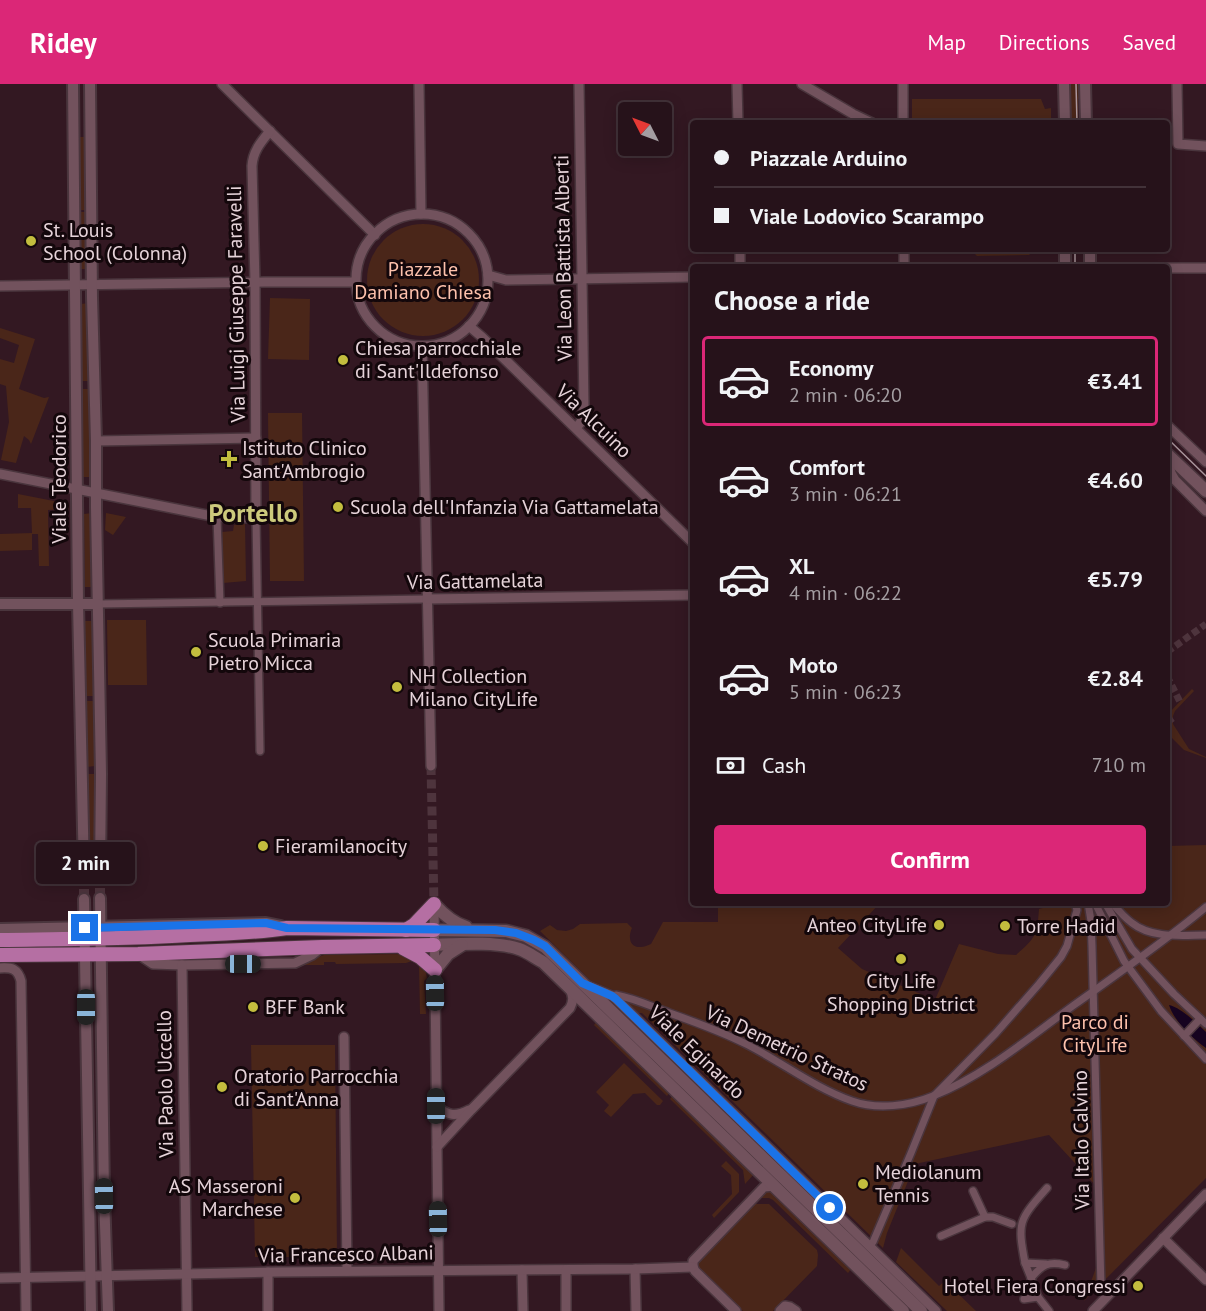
<!DOCTYPE html>
<html lang="en">
<head>
<meta charset="utf-8">
<style>
  :root { --surface:#26121a; --page:#2e1b23; --text:#f1f3f6; --muted:#a49ea2; --line:#423239; --accent:#db2777 }
  body { margin:0; font-family:"PT Sans",sans-serif; background:var(--page); color:var(--text); height:100vh; display:flex; flex-direction:column; font-size:22px; white-space:nowrap }
  * { box-sizing:border-box; margin:0 }
  p { font-size:20px; color:var(--muted) }
  .icon { flex:none; width:33px; height:33px; fill:none; stroke:currentColor; stroke-width:2; stroke-linecap:round; stroke-linejoin:round }
  .map { position:relative; flex:1; overflow:hidden }
  .side { position:absolute; left:690px; top:180px; width:480px; height:642px; display:flex; flex-direction:column; background:var(--surface); border-radius:6px; box-shadow:0 3px 15px #0003,0 0 0 2px var(--line) }
  .side>* { flex:none }
  .banner { position:absolute; left:690px; top:36px; width:480px; height:132px; border-radius:6px; box-shadow:0 3px 15px #0003,0 0 0 2px var(--line); display:grid; align-content:center; height:132px; padding:0 24px; background:var(--surface) }
  .needle { width:39px; rotate:312deg }
  .buttons { position:absolute; left:618px; top:18px; display:grid; gap:12px }
  .buttons a { display:grid; place-items:center; width:54px; height:54px; border-radius:6px; background:var(--surface); box-shadow:0 3px 15px #0003,0 0 0 2px var(--line); font-size:30px }
  .end { position:absolute; width:27px; height:27px; margin:-14px; border:8px solid #1a73e8; background:#fff; box-shadow:0 0 0 3px #fff }
  .from { border-radius:50% }
  .bubble { position:absolute; height:42px; border-radius:6px; background:var(--surface); box-shadow:0 3px 15px #0003,0 0 0 2px var(--line); font-size:20px; font-weight:700; line-height:42px; text-align:center }
  .car { position:absolute; width:18px; height:36px; margin:-18px -9px; border-radius:8px; box-shadow:0 0 4px 2px #0007; background:linear-gradient(#222 24%,#8ab4d8 0 40%,#222 0 76%,#8ab4d8 0 86%,#222 0) }
  .banner b { display:flex; align-items:center; gap:21px; height:57px; font-size:22px }
  .banner b+b { border-top:2px solid var(--line) }
  .banner i { width:15px; height:15px; background:var(--text) }
  ul { padding:0; list-style:none }
  li { display:flex; align-items:center; gap:18px; height:90px; margin:0 12px 9px; padding:0 12px; border:3px solid transparent; border-radius:6px }
  li div { flex:1 }
  li b { display:block; font-size:22px }
  li em { font-style:normal; font-weight:700 }
  li.selected { border-color:var(--accent) }
  li>.icon { width:54px; height:54px; stroke-width:1.5 }
  h2 { padding:0 24px; font-size:27px; line-height:72px }
  .pay { display:flex; align-items:center; gap:15px; height:66px; padding:0 24px; font-size:22px }
  .pay p { margin-inline-start:auto }
  .cta { display:flex; gap:12px; margin-top:auto; padding:12px 24px }
  .cta a { flex:1; height:69px; border-radius:6px; background:var(--accent); color:#fff; font-size:24px; font-weight:700; line-height:69px; text-align:center }
  header { display:flex; align-items:center; gap:36px; box-sizing:border-box; height:84px; padding:0 30px; background:var(--accent); color:#fff }
  header strong { font-size:28px }
  nav { display:flex; gap:33px; margin-inline-start:auto; font-size:21px }
  .map>svg:first-child { display:block }
  .green { fill:#4a2619 }
  .water { fill:#160320 }
  .lines { fill:none; stroke-linecap:round; stroke-linejoin:round }
  .pedestrian-tunnel { stroke:#4e343d; stroke-width:7; stroke-dasharray:7 3.5; stroke-linecap:butt }
  .minor-tunnel { stroke:#4e343d; stroke-width:9; stroke-dasharray:9 4.5; stroke-linecap:butt }
  .tertiary-tunnel { stroke:#4e343d; stroke-width:10; stroke-dasharray:10 5; stroke-linecap:butt }
  .pedestrian-casing { stroke:#4a353d; stroke-width:10 }
  .minor-casing { stroke:#4a353d; stroke-width:12 }
  .tertiary-casing { stroke:#4a353d; stroke-width:14 }
  .secondary-casing { stroke:#4a353d; stroke-width:15 }
  .primary-casing { stroke:#4a353d; stroke-width:16 }
  .pedestrian { stroke:#72525d; stroke-width:7 }
  .minor { stroke:#72525d; stroke-width:9 }
  .tertiary { stroke:#72525d; stroke-width:10 }
  .secondary { stroke:#72525d; stroke-width:12 }
  .primary { stroke:#b56fa3; stroke-width:14 }
  .tram { stroke:#ab969d; stroke-width:1.5 }
  .route { stroke:#1a73e8; stroke-width:8 }
  .poi-dot { fill:#c3bd3e; stroke:#13070b; stroke-width:2 }
  .labels { text-anchor:middle; stroke-width:6; stroke-linejoin:round; paint-order:stroke }
  .poi-label { font-size:20px; fill:#e6d3d9; stroke:#13070b; text-anchor:start }
  .street-label { font-size:20px; fill:#e6d3d9; stroke:#13070b }
  .park-label { font-size:20px; fill:#fdc1ac; stroke:#13070b }
  .district-label { font-size:26px; font-weight:bold; fill:#cdca7c; stroke:#13070b }
</style>
</head>
<body>
<header>
<strong>Ridey</strong>
<nav><a>Map</a><a>Directions</a><a>Saved</a></nav>
</header>
<div class="map">
<svg width="1206" height="1227" viewBox="0 0 1206 1227">
  <rect width="100%" height="100%" fill="#331822"/>
  <g class="green">
    <path d="M 1066,0 L 1081,0 L 1081,14 L 1078,15 L 1078,39 L 1071,39 L 1071,15 L 1066,15 Z"/>
    <path d="M 912,15 L 1041,15 L 1045,25 L 1051,24 L 1051,39 L 912,39 Z"/>
    <path d="M 78,53 L 86,53 L 87,126 L 79,126 Z"/>
    <path d="M 79,128 L 87,128 L 88,185 L 80,185 Z"/>
    <circle cx="423" cy="196" r="56"/>
    <path d="M 978,165 L 1024,165 L 1030,171 L 977,172 L 974,169 Z"/>
    <path d="M 895,178 L 895,181 L 817,183 L 816,180 Z"/>
    <path d="M 270,214 L 310,215 L 309,276 L 268,275 Z"/>
    <path d="M 89,219 L 90,297 L 82,297 L 81,220 Z"/>
    <path d="M 0,244 L 35,255 L 19,305 L 44,314 L 49,313 L 31,360 L 29,356 L 24,352 L 16,379 L 1,376 L 9,338 L 6,302 L 0,300 L 0,275 L 14,279 L 19,261 L 0,254 Z"/>
    <path d="M 82,305 L 90,305 L 91,393 L 83,393 Z"/>
    <path d="M 268,329 L 302,329 L 304,497 L 270,497 Z"/>
    <path d="M 18,410 L 69,420 L 69,425 L 48,426 L 49,482 L 39,482 L 38,450 L 32,450 L 32,466 L 0,467 L 0,450 L 32,449 L 31,424 L 18,424 Z"/>
    <path d="M 92,429 L 93,503 L 85,503 L 84,430 Z"/>
    <path d="M 106,429 L 126,433 L 113,451 L 105,446 Z"/>
    <path d="M 245,440 L 246,497 L 223,499 L 222,448 L 233,447 L 234,441 Z"/>
    <path d="M 107,536 L 146,536 L 147,601 L 108,601 Z"/>
    <path d="M 85,537 L 93,537 L 95,612 L 86,612 Z"/>
    <path d="M 1192,605 L 1194,607 L 1175,627 L 1173,632 L 1173,640 L 1189,665 L 1206,673 L 1206,674 L 1184,666 L 1167,649 L 1167,631 Z"/>
    <path d="M 86,617 L 95,617 L 95,682 L 87,683 Z"/>
    <path d="M 87,690 L 96,690 L 97,762 L 89,762 Z"/>
    <path d="M 1206,761 L 1206,1094 L 1084,1217 L 1097,1181 L 1097,1103 L 1049,1051 L 915,1080 L 887,1149 L 883,1164 L 642,929 L 637,929 L 613,906 L 591,897 L 540,847 L 550,841 L 557,846 L 566,847 L 573,845 L 580,840 L 627,839 L 632,844 C 628,852 629,864 641,863 C 644,863 648,861 651,860 L 663,838 L 718,838 L 718,819 L 880,819 L 838,864 L 862,885 L 935,916 L 959,860 L 998,870 L 1016,871 C 1036,853 1037,852 1039,825 L 1050,822 L 1050,819 L 1167,819 L 1167,762 Z"/>
    <path d="M 406,870 L 416,874 L 412,877 L 406,879 L 336,880 L 335,878 L 324,878 L 324,881 L 302,881 L 318,873 L 324,871 Z"/>
    <path d="M 419,880 L 425,885 L 427,894 L 424,897 L 426,930 L 420,930 Z"/>
    <path d="M 605,914 L 612,916 L 753,1053 L 749,1054 Z"/>
    <path d="M 597,937 L 670,1008 L 667,1012 L 594,941 Z"/>
    <path d="M 251,961 L 335,961 L 337,1173 L 255,1173 Z"/>
    <path d="M 624,979 L 663,1017 L 660,1021 L 657,1021 L 645,1009 L 633,1010 L 611,1033 L 604,1027 L 609,1021 L 596,1008 Z"/>
    <path d="M 673,1011 L 754,1090 L 745,1100 L 743,1086 L 670,1015 Z"/>
    <path d="M 726,1077 L 739,1090 L 739,1108 L 714,1134 L 712,1131 L 732,1110 L 731,1091 L 721,1082 Z"/>
    <path d="M 769,1104 L 852,1184 L 848,1189 L 773,1116 L 769,1114 L 759,1114 Z"/>
    <path d="M 753,1120 L 769,1120 L 771,1122 L 817,1166 L 818,1171 L 817,1182 L 773,1227 L 743,1227 L 705,1190 C 698,1186 696,1183 699,1175 Z"/>
    <path d="M 901,1164 L 939,1202 L 945,1197 L 976,1227 L 947,1227 L 896,1178 Z"/>
  </g>
  <path class="water" d="M 1169,921 C 1182,924 1196,939 1206,948 L 1206,964 C 1192,954 1174,937 1169,921 Z"/>
  <g class="lines">
    <g class="pedestrian-tunnel">
      <path d="M 1167,568 L 1206,540"/>
      <path d="M 1167,592 L 1181,620"/>
      <path d="M 1167,638 L 1173,634"/>
    </g>
    <path class="minor-tunnel" d="M 431,682 L 434,820"/>
    <g class="tertiary-tunnel">
      <path d="M 100,789 L 100,814"/>
      <path d="M 84,815 L 84,790"/>
    </g>
    <defs>
      <g id="pedestrian">
        <path d="M 217,433 L 220,519"/>
        <path d="M 256,434 L 260,667"/>
        <path d="M 98,520 L 427,515"/>
        <path d="M 1088,819 L 1091,837 L 1092,862 L 1101,1203"/>
        <path d="M 1095,819 L 1124,877 L 1161,927 L 1206,975"/>
        <path d="M 1105,819 L 1132,865 L 1174,910 L 1206,940"/>
        <path d="M 1112,819 C 1118,826 1125,834 1132,839 C 1152,855 1183,851 1206,851"/>
        <path d="M 616,911 C 633,914 648,921 664,927 C 692,937 721,947 748,961 C 783,979 815,1004 852,1017 C 877,1026 909,1022 933,1012 C 984,992 1030,953 1074,921 C 1119,889 1164,858 1206,823"/>
        <path d="M 1184,952 L 1200,935"/>
        <path d="M 973,1107 L 985,1133"/>
        <path d="M 941,1152 L 985,1133 L 993,1133 L 1012,1140"/>
        <path d="M 873,1158 L 911,1069 L 934,1012 L 996,949 L 1039,900 L 1061,873 L 1067,862 L 1077,826 L 1075,819"/>
        <path d="M 1025,1179 C 1017,1137 1019,1136 1047,1104"/>
        <path d="M 1031,1194 L 1025,1179 L 1046,1180"/>
        <path d="M 1024,1215 L 1038,1213"/>
        <path d="M 1049,1227 L 1038,1213 L 1031,1194 C 1042,1181 1048,1177 1065,1181"/>
      </g>
      <g id="minor">
        <path d="M 222,0 L 375,151"/>
        <path d="M 419,0 L 421,130"/>
        <path d="M 737,0 L 738,39"/>
        <path d="M 802,0 L 853,30 L 872,39"/>
        <path d="M 903,0 L 903,39"/>
        <path d="M 1177,0 L 1178,60 L 1206,62"/>
        <circle cx="422" cy="196" r="66"/>
        <path d="M 740,165 L 740,183"/>
        <path d="M 904,165 L 904,183"/>
        <path d="M 1167,184 L 1206,184"/>
        <path d="M 488,191 L 506,196 L 693,193"/>
        <path d="M 0,202 L 265,198 L 356,198"/>
        <path d="M 469,242 L 482,253 L 693,459"/>
        <path d="M 422,262 L 431,682"/>
        <path d="M 1167,341 L 1206,378"/>
        <path d="M 576,344 L 581,338 L 584,324 L 579,0"/>
        <path d="M 96,357 L 256,354"/>
        <path d="M 1167,370 L 1171,389 L 1175,396 L 1206,427"/>
        <path d="M 0,390 L 217,433 L 256,434 L 255,198 L 252,82 C 253,67 261,58 270,47"/>
        <path d="M 427,515 L 693,511"/>
        <path d="M 434,820 L 439,1227"/>
        <path d="M 138,870 L 153,880 L 182,881 L 295,879 L 312,871 L 321,864"/>
        <path d="M 182,881 L 187,1227"/>
        <path d="M 0,884 C 12,883 18,885 21,897 L 26,1227"/>
        <path d="M 588,902 L 612,912 L 616,915 L 936,1227"/>
        <path d="M 344,953 L 347,1187"/>
        <path d="M 436,1022 C 449,1032 455,1033 469,1026"/>
        <path d="M 437,1063 L 471,1026 L 570,924 C 574,916 573,912 570,905"/>
        <path d="M 1163,1154 L 1206,1196"/>
        <path d="M 693,1183 L 693,1177 L 764,1103 L 774,1102"/>
        <path d="M 693,1183 L 695,1187 L 736,1227"/>
        <path d="M 635,1185 L 636,1227"/>
        <path d="M 522,1186 L 523,1227"/>
        <path d="M 268,1188 L 268,1227"/>
        <path d="M 0,1194 L 277,1188 L 635,1185 L 693,1183"/>
        <path d="M 566,1227 L 566,1186"/>
        <path d="M 780,1227 L 785,1222 L 790,1223 L 796,1227"/>
        <path d="M 1093,1227 L 1206,1110"/>
      </g>
      <g id="tertiary">
        <path d="M 73,0 L 78,519 L 84,790"/>
        <path d="M 90,0 L 92,213 L 96,357 L 96,424 L 101,690 L 100,789"/>
        <path d="M 1064,0 L 1065,39"/>
        <path d="M 1085,0 L 1086,39"/>
        <path d="M 1090,165 L 1090,183"/>
        <path d="M 1065,183 L 1065,165"/>
        <path d="M 0,520 L 98,520"/>
        <path d="M 100,814 L 104,1112 L 108,1227"/>
        <path d="M 84,815 L 91,1227"/>
        <path d="M 0,845 L 266,839 L 281,842"/>
      </g>
      <g id="secondary">
        <path d="M 1167,370 L 1206,407"/>
        <path d="M 434,820 C 443,830 453,839 466,843"/>
        <path d="M 434,846 L 506,847 L 526,852 L 545,863 L 921,1227"/>
        <path d="M 434,861 C 458,860 496,857 519,865 C 528,868 535,874 543,878 L 903,1227"/>
        <path d="M 435,886 L 448,870 L 462,861"/>
      </g>
      <g id="primary">
        <path d="M 406,846 L 414,841 L 434,820"/>
        <path d="M 0,856 C 63,855 127,855 190,851 C 223,850 255,849 287,844 L 434,846"/>
        <path d="M 403,864 L 420,873 L 435,886"/>
        <path d="M 0,871 L 138,870 L 322,863 L 434,861"/>
      </g>
    </defs>
    <use href="#pedestrian" class="pedestrian-casing"/>
    <use href="#minor" class="minor-casing"/>
    <use href="#tertiary" class="tertiary-casing"/>
    <use href="#secondary" class="secondary-casing"/>
    <use href="#primary" class="primary-casing"/>
    <use href="#pedestrian" class="pedestrian"/>
    <use href="#minor" class="minor"/>
    <use href="#tertiary" class="tertiary"/>
    <use href="#secondary" class="secondary"/>
    <use href="#primary" class="primary"/>
    <g class="tram">
      <path d="M 1076,0 L 1077,39"/>
      <path d="M 1075,165 L 1075,183"/>
      <path d="M 1167,354 L 1206,392"/>
    </g>
  </g>
  <g class="lines">
    <path class="route" d="M 85,844 L 266,839 L 287,844 L 495,846 L 516,849 L 534,856 L 545,862 L 582,899 L 612,912 L 616,915 L 830,1124"/>
  </g>
  <g class="poi-dot">
    <circle cx="31" cy="157" r="6"/>
    <circle cx="343" cy="276" r="6"/>
    <path d="M226 366h6v6h6v6h-6v6h-6v-6h-6v-6h6z"/>
    <circle cx="338" cy="423" r="6"/>
    <circle cx="196" cy="568" r="6"/>
    <circle cx="397" cy="603" r="6"/>
    <circle cx="263" cy="762" r="6"/>
    <circle cx="939" cy="841" r="6"/>
    <circle cx="1005" cy="842" r="6"/>
    <circle cx="901" cy="875" r="6"/>
    <circle cx="253" cy="923" r="6"/>
    <circle cx="222" cy="1003" r="6"/>
    <circle cx="863" cy="1100" r="6"/>
    <circle cx="295" cy="1114" r="6"/>
    <circle cx="1138" cy="1202" r="6"/>
  </g>
  <g class="labels">
    <g class="poi-label">
      <text x="43" y="153">St. Louis<tspan x="43" dy="23">School (Colonna)</tspan></text>
      <text x="355" y="271">Chiesa parrocchiale<tspan x="355" dy="23">di Sant'Ildefonso</tspan></text>
      <text x="242" y="371">Istituto Clinico<tspan x="242" dy="23">Sant'Ambrogio</tspan></text>
      <text x="350" y="430">Scuola dell'Infanzia Via Gattamelata</text>
      <text x="208" y="563">Scuola Primaria<tspan x="208" dy="23">Pietro Micca</tspan></text>
      <text x="409" y="599">NH Collection<tspan x="409" dy="23">Milano CityLife</tspan></text>
      <text x="275" y="769">Fieramilanocity</text>
      <text x="927" y="848" text-anchor="end">Anteo CityLife</text>
      <text x="1017" y="849">Torre Hadid</text>
      <text x="901" y="904" text-anchor="middle">City Life<tspan x="901" dy="23">Shopping District</tspan></text>
      <text x="265" y="930">BFF Bank</text>
      <text x="234" y="999">Oratorio Parrocchia<tspan x="234" dy="23">di Sant'Anna</tspan></text>
      <text x="875" y="1095">Mediolanum<tspan x="875" dy="23">Tennis</tspan></text>
      <text x="283" y="1109" text-anchor="end">AS Masseroni<tspan x="283" dy="23">Marchese</tspan></text>
      <text x="1126" y="1209" text-anchor="end">Hotel Fiera Congressi</text>
    </g>
    <g class="street-label">
      <text transform="translate(563 174) rotate(-91)" y="7">Via Leon Battista Alberti</text>
      <text transform="translate(236 220) rotate(-91)" y="7">Via Luigi Giuseppe Faravelli</text>
      <text transform="translate(594 337) rotate(44)" y="7">Via Alcuino</text>
      <text transform="translate(59 395) rotate(-90)" y="7">Viale Teodorico</text>
      <text transform="translate(475 497) rotate(-1)" y="7">Via Gattamelata</text>
      <text transform="translate(787 964) rotate(25)" y="7">Via Demetrio Stratos</text>
      <text transform="translate(697 968) rotate(44)" y="7">Viale Eginardo</text>
      <text transform="translate(165 1000) rotate(-91)" y="7">Via Paolo Uccello</text>
      <text transform="translate(1081 1056) rotate(-91)" y="7">Via Italo Calvino</text>
      <text transform="translate(346 1170) rotate(-1)" y="7">Via Francesco Albani</text>
    </g>
    <g class="park-label">
      <text x="423" y="192">Piazzale<tspan x="423" dy="23">Damiano Chiesa</tspan></text>
      <text x="1095" y="945">Parco di<tspan x="1095" dy="23">CityLife</tspan></text>
    </g>
    <g class="district-label">
      <text x="253" y="438">Portello</text>
    </g>
  </g>
</svg>
<div class="buttons">
<a><svg class="needle" viewBox="-14 -14 28 28"><path d="M0-13l5 13h-10z" fill="#e53935"/><path d="M0 13l5-13h-10z" fill="#a49ea2"/></svg></a>
</div>
<i class="end from" style="left:830px;top:1124px"></i>
<i class="end" style="left:85px;top:844px"></i>
<div class="bubble" style="left:36px;top:758px;width:99px">2 min</div>
<i class="car" style="left:243px;top:880px;rotate:90deg"></i>
<i class="car" style="left:435px;top:909px;rotate:359deg"></i>
<i class="car" style="left:86px;top:923px;rotate:180deg"></i>
<i class="car" style="left:436px;top:1022px;rotate:0deg"></i>
<i class="car" style="left:104px;top:1112px;rotate:359deg"></i>
<i class="car" style="left:438px;top:1135px;rotate:359deg"></i>
<div class="banner">
<b><i class="from"></i>Piazzale Arduino</b>
<b><i></i>Viale Lodovico Scarampo</b>
</div>
<section class="side">
<h2>Choose a ride</h2>
<ul>
<li class="selected"><svg class="icon" aria-label="car" viewBox="0 0 24 24"><path d="M5 17H2v-5l4-1 3-4h7l3 4 3 1v5h-3M9 17h6M6 11h13"/><circle cx="7" cy="17" r="2"/><circle cx="17" cy="17" r="2"/></svg><div><b>Economy</b><p>2 min · 06:20</p></div><em>€3.41</em></li>
<li><svg class="icon" aria-label="car" viewBox="0 0 24 24"><path d="M5 17H2v-5l4-1 3-4h7l3 4 3 1v5h-3M9 17h6M6 11h13"/><circle cx="7" cy="17" r="2"/><circle cx="17" cy="17" r="2"/></svg><div><b>Comfort</b><p>3 min · 06:21</p></div><em>€4.60</em></li>
<li><svg class="icon" aria-label="car" viewBox="0 0 24 24"><path d="M5 17H2v-5l4-1 3-4h7l3 4 3 1v5h-3M9 17h6M6 11h13"/><circle cx="7" cy="17" r="2"/><circle cx="17" cy="17" r="2"/></svg><div><b>XL</b><p>4 min · 06:22</p></div><em>€5.79</em></li>
<li><svg class="icon" aria-label="car" viewBox="0 0 24 24"><path d="M5 17H2v-5l4-1 3-4h7l3 4 3 1v5h-3M9 17h6M6 11h13"/><circle cx="7" cy="17" r="2"/><circle cx="17" cy="17" r="2"/></svg><div><b>Moto</b><p>5 min · 06:23</p></div><em>€2.84</em></li>
</ul>
<div class="pay"><svg class="icon" aria-label="cash" viewBox="0 0 24 24"><path d="M3 7h18v10H3z"/><circle cx="12" cy="12" r="2"/></svg>Cash<p>710 m</p></div>
<div class="cta"><a>Confirm</a></div>
</section>
</div>
</body>
</html>
